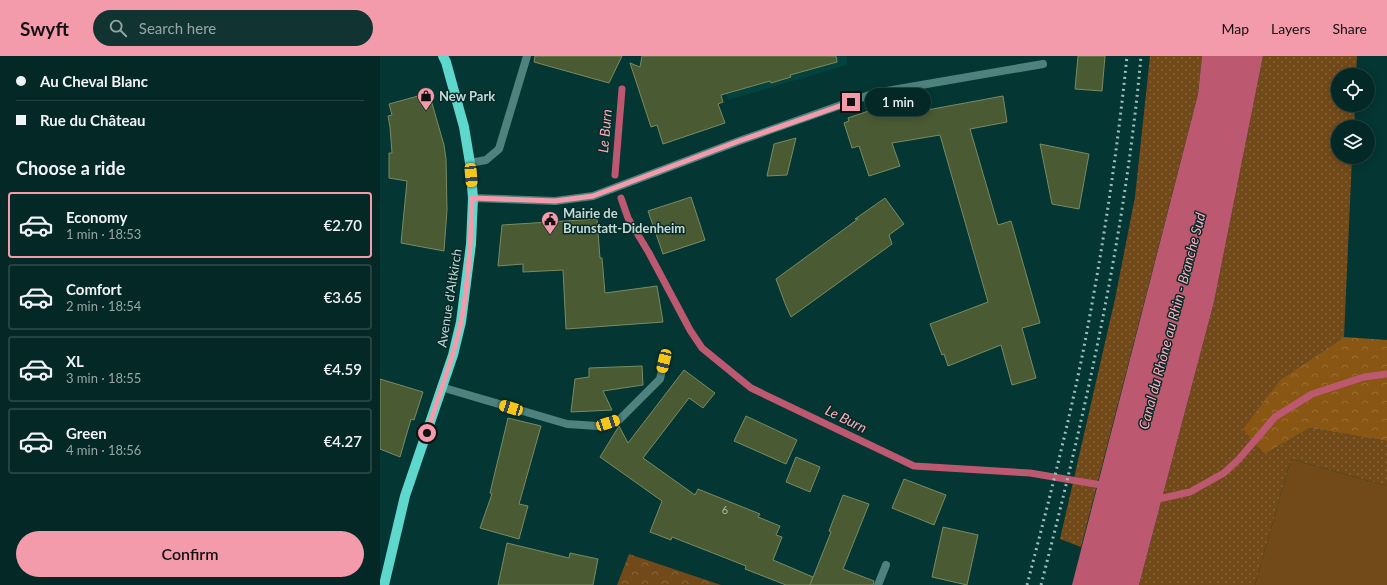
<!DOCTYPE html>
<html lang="en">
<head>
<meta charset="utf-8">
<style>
  :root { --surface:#032826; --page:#113432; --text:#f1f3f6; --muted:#97a6a7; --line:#244443; --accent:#f39aab }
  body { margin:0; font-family:Lato,sans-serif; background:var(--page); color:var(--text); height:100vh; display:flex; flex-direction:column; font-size:15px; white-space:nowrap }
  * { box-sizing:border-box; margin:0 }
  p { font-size:13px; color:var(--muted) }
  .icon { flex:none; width:22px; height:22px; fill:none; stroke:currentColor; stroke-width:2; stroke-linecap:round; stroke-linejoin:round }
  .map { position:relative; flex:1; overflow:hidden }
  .panel { display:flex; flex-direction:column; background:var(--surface); width:380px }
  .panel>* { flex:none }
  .banner { display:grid; align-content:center; height:88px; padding:0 16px; background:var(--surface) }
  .buttons { position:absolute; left:951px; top:12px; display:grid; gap:8px }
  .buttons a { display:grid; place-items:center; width:44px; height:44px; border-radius:50%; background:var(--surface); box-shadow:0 2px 10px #0003,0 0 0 1px var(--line); font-size:20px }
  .end { position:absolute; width:18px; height:18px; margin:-9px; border:5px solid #f39aab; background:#111; box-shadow:0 0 0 2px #111 }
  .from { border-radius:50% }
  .bubble { position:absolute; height:28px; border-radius:14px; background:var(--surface); box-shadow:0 2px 10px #0003,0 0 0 1px var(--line); font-size:13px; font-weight:600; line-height:28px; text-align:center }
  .car { position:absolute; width:12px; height:24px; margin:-12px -6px; border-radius:5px; box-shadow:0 0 3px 1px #0007; background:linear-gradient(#f5c518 24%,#345 0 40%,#f5c518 0 76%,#345 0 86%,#f5c518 0) }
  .banner b { display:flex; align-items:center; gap:14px; height:38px; font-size:15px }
  .banner b+b { border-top:1px solid var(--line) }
  .banner i { width:10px; height:10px; background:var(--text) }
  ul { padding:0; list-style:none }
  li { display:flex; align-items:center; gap:12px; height:66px; margin:0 8px 6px; padding:0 8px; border:2px solid var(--line); border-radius:4px }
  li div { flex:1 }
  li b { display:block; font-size:15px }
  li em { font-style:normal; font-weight:600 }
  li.selected { border-color:var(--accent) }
  li>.icon { width:36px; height:36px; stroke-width:1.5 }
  h2 { padding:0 16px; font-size:18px; line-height:48px }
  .primary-button { display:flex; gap:8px; margin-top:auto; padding:8px 16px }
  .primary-button a { flex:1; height:46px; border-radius:24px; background:var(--accent); color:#111; font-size:16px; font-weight:600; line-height:46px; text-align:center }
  header { display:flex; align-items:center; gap:24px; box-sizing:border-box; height:56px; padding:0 20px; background:var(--accent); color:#111 }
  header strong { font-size:19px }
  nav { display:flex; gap:22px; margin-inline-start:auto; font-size:14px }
  .search { width:280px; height:36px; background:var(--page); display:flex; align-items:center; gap:10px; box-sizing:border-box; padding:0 14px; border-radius:22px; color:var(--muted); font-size:15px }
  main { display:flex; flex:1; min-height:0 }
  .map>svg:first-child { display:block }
  .built { fill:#04423e }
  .grass { fill:url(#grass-dots) }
  .forest { fill:url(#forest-crowns) }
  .park { fill:url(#park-crowns) }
  .garden { fill:#724a1a }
  .water { fill:#bc5970 }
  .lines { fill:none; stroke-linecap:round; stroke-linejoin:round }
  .stream { stroke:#bc5970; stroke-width:7 }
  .building { fill:#4a5a33; stroke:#798b62 }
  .street { stroke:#4d827d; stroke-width:8 }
  .primary { stroke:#5ed7cc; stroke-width:10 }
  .rail { stroke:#9ebfbb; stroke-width:3; stroke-dasharray:2 4; stroke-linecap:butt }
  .route { stroke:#f39aab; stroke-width:5 }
  .labels { text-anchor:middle; stroke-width:3; stroke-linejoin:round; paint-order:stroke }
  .number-label { font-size:11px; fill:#a2bcaf }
  .poi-label { font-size:13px; font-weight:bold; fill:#bfdcd8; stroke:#0a2a28; text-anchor:start }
  .street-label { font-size:13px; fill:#bfdcd8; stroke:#0a2a28 }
  .water-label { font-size:14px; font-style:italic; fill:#feaebc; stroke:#0a2a28 }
</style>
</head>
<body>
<header>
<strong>Swyft</strong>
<div class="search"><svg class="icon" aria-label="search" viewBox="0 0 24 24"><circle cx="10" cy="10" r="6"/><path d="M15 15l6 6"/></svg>Search here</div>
<nav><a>Map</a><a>Layers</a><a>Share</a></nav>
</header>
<main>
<section class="panel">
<div class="banner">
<b><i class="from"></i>Au Cheval Blanc</b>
<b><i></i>Rue du Château</b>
</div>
<h2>Choose a ride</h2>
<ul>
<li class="selected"><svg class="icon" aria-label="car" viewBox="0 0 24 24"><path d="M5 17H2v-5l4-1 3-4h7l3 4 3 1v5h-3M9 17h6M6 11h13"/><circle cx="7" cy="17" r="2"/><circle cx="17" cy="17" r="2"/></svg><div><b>Economy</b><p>1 min · 18:53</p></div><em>€2.70</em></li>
<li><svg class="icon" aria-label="car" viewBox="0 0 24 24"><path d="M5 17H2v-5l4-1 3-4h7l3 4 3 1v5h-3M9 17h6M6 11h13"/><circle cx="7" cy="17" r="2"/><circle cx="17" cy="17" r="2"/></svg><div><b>Comfort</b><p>2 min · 18:54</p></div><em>€3.65</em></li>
<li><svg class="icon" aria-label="car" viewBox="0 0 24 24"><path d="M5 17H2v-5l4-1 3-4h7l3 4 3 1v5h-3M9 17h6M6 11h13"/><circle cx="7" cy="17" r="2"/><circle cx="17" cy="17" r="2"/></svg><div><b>XL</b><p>3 min · 18:55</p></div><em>€4.59</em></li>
<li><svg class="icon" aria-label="car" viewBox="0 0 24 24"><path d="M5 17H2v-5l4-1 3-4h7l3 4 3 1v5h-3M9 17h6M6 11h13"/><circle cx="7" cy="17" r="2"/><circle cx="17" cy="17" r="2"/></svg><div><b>Green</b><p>4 min · 18:56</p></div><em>€4.27</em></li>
</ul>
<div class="primary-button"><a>Confirm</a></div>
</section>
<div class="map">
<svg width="1007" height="529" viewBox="0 0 1007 529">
  <defs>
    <pattern id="grass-dots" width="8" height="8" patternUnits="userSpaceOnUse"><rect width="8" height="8" fill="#724a1a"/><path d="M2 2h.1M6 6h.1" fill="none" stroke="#84643b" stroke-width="1.8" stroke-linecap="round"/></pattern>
    <pattern id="forest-crowns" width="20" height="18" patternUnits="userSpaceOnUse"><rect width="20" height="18" fill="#8a5613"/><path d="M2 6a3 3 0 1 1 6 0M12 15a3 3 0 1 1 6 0" fill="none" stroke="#996e35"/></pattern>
    <pattern id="park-crowns" width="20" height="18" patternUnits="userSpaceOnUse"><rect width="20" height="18" fill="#724a1a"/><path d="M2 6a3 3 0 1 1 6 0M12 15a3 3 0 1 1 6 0" fill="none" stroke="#84643b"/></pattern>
  </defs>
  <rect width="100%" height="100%" fill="#043633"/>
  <path class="built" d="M 335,0 L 467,0 L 467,9 L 348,44 Z"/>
  <g class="grass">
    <path d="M 770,0 L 822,0 L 818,38 L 701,491 L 680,483 L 735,243 L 755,141 Z"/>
    <path d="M 883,0 L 977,0 L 976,19 L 958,19 L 958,49 L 975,49 L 974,71 L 958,71 L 958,101 L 972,101 L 964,281 L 901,323 L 885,398 L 930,372 L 1007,385 L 1007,430 L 911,403 L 875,529 L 759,529 L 834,246 Z"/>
  </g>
  <path class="forest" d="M 964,281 L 1007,284 L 1007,385 L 930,372 L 885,398 L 863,373 L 901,323 Z"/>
  <path class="park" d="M 249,498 L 341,529 L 237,529 Z"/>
  <path class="garden" d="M 911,403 L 1007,430 L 1007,529 L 875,529 Z"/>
  <path class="water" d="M 822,0 L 883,0 L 834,246 L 759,529 L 692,529 L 818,38 Z"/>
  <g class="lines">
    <g class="stream">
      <path d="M 235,119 L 242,33"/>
      <path d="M 241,142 L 248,162 L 269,197 L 310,274 L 322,292 L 371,332 L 534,410 L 650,417 L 727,430"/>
      <path d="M 775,440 L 783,442 L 810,436 L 844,417 L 859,403 L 895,361 L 932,338 L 984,321 L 1007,318"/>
    </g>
  </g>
  <g class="building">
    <path d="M 155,0 L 242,0 L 229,27 L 154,6 Z"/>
    <path d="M 262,0 L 456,0 L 457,6 L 410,19 L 411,21 L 391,27 L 390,25 L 341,39 L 343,46 L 338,48 L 345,67 L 283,88 L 277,69 L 271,71 L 250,7 L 260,11 Z"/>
    <path d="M 698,0 L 725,0 L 722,35 L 695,33 Z"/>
    <path d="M 49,37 L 64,89 L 66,103 L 67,154 L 64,195 L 21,187 L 27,125 L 9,122 L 9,97 L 12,97 L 10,71 L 8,60 L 12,59 L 9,48 Z"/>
    <path d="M 623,40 L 627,66 L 590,73 L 618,169 L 631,165 L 660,267 L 642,272 L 656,322 L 632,329 L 621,289 L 568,310 L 564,298 L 562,299 L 550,268 L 608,246 L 560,79 L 512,87 L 520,110 L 489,120 L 479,90 L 472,92 L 464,67 L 469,65 L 468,62 L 512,47 L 520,59 Z"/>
    <path d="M 416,82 L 407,119 L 387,120 L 394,88 Z"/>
    <path d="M 660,88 L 709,98 L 699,153 L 672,148 Z"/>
    <path d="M 311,141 L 325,184 L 283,198 L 268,155 Z"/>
    <path d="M 505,142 L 524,168 L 509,179 L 512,188 L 411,261 L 406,250 L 396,223 L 478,163 L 475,163 Z"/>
    <path d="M 217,163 L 220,202 L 222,202 L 225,237 L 277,230 L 283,266 L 186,273 L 183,214 L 143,216 L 143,208 L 118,210 L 122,169 Z"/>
    <path d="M 262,310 L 263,329 L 223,335 L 232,354 L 191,356 L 195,323 L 209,321 L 209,312 Z"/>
    <path d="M 304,314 L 335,337 L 323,352 L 309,342 L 263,402 L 315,439 L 318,433 L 380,458 L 378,461 L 400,470 L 396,479 L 402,481 L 393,504 L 433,521 L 430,529 L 406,529 L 365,513 L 366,510 L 292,481 L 291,484 L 270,476 L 282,445 L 220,401 L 239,370 L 248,387 Z"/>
    <path d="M 0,323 L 43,336 L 34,364 L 31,363 L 20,401 L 0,393 Z"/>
    <path d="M 366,360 L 417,384 L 406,408 L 354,385 Z"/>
    <path d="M 128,362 L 161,370 L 139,448 L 148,450 L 139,483 L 100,472 L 112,438 L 110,437 Z"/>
    <path d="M 416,401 L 440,411 L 430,436 L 406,426 Z"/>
    <path d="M 524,423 L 566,439 L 554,469 L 512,452 Z"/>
    <path d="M 463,439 L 489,448 L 463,513 L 494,525 L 493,529 L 430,529 L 451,476 L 449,475 Z"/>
    <path d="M 563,471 L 598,479 L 587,529 L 552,521 Z"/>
    <path d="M 127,487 L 189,502 L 190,497 L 218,503 L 213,529 L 118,529 Z"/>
  </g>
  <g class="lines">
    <g class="street">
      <path d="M 90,107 L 106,104 L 119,93 L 147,0"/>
      <path d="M 93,142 L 175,145 L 213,140 L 359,85 L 495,37 L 663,8"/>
      <path d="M 61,331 L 187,368 L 218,370 L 239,364 L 280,323 L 284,305"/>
      <path d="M 498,529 L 506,509"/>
    </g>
    <path class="primary" d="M 4,529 L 25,440 L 73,299 L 81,266 L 91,188 L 93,142 L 90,107 L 84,71 L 66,6 L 63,0"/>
    <g class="rail">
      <path d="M 647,529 C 667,452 687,375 703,296 C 722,198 737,99 747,0"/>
      <path d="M 661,529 C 706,355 745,179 761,0"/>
    </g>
  </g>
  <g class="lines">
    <path class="route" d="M 47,377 C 58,340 73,304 81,266 C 89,226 91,183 92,142 L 175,145 L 213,140 L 359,85 L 471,46"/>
  </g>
  <defs>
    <symbol id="shop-pin" viewBox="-11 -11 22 30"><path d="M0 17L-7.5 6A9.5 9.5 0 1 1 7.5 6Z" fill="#f39aab" stroke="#0a2a28"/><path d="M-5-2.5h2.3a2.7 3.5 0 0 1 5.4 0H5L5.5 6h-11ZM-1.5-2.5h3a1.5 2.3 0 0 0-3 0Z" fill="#111"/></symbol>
    <symbol id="civic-pin" viewBox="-11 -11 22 30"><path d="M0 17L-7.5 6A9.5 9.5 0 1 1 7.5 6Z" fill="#f39aab" stroke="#0a2a28"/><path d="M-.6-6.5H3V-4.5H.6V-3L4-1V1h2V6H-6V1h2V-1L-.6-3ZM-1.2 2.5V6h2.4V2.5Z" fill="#111"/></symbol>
  </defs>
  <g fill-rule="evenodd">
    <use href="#shop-pin" x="36" y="30" width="20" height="27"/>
    <use href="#civic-pin" x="160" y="154" width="20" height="27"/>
  </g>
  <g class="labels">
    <g class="number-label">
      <text x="345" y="458">6</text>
    </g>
    <g class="poi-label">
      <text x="59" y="45">New Park</text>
      <text x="183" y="162">Mairie de<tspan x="183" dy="15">Brunstatt-Didenheim</tspan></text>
    </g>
    <g class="street-label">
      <text transform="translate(69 242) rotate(-81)" y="5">Avenue d'Altkirch</text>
    </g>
    <g class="water-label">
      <text transform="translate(225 75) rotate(-85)" y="5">Le Burn</text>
      <text transform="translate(792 265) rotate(-75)" y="5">Canal du Rhône au Rhin - Branche Sud</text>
      <text transform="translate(466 363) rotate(26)" y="5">Le Burn</text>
    </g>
  </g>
</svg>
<div class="buttons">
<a><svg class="icon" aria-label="locate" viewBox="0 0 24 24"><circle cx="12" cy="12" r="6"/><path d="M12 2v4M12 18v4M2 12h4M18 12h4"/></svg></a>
<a><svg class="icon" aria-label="layers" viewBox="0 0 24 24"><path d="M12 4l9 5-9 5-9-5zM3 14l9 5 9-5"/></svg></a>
</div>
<i class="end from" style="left:47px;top:377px"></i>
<i class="end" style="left:471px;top:46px"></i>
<div class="bubble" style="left:485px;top:32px;width:66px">1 min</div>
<i class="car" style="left:91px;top:119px;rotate:175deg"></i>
<i class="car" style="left:284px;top:305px;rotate:193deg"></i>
<i class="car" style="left:131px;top:352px;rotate:287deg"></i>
<i class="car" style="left:228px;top:367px;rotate:72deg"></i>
</div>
</main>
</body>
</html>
